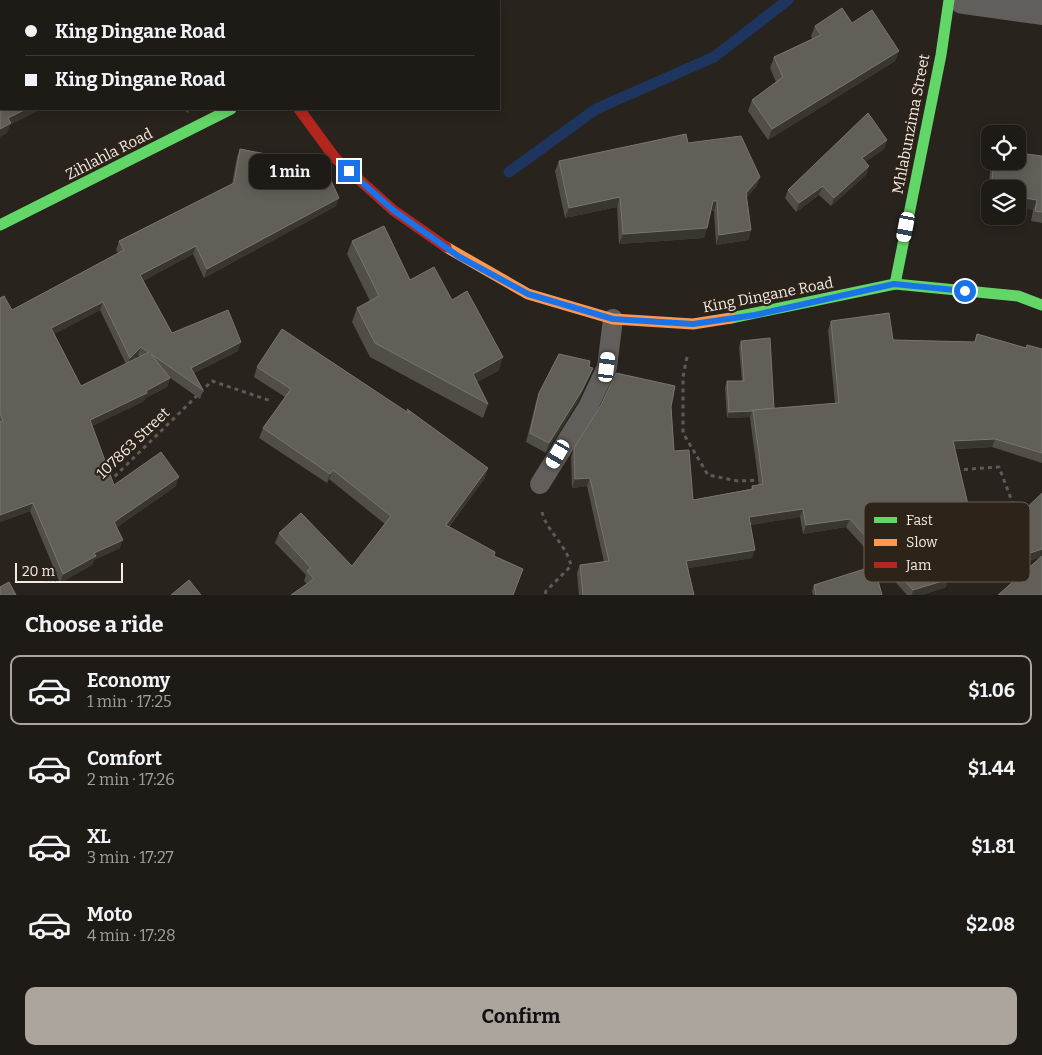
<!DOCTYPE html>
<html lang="en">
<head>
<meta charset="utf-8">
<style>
  :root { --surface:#1e1a16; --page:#26231f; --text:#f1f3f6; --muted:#a1a1a1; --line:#3c3835; --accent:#aba59e }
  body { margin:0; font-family:Bitter,serif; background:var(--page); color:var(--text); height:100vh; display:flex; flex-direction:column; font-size:19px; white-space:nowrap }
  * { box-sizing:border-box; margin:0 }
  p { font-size:16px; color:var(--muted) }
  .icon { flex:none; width:28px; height:28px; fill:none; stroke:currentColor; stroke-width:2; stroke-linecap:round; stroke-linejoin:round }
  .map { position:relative; height:595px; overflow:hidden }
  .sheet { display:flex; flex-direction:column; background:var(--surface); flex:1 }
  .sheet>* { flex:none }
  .hud { position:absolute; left:0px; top:0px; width:500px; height:110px; box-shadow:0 2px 12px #0003,0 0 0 1px var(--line); display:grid; align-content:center; height:110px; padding:0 25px; background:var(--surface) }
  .buttons { position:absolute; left:981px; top:125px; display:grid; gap:10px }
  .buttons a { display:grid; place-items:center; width:45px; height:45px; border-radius:10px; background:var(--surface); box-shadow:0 2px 12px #0003,0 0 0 1px var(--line); font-size:25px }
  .scale { position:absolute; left:15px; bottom:12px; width:108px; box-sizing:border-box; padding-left:5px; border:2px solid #f1ebe3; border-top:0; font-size:14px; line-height:18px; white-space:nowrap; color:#f1ebe3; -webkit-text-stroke:4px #2d2318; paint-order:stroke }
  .end { position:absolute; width:22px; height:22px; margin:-11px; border:6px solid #1a73e8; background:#fff; box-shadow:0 0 0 2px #fff }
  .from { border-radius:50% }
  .bubble { position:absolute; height:35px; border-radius:10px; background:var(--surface); box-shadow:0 2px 12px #0003,0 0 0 1px var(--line); font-size:16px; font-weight:700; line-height:35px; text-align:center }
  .car { position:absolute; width:15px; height:30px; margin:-15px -8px; border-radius:6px; box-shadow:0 0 4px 1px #0007; background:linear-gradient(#fff 24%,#345 0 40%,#fff 0 76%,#345 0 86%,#fff 0) }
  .hud b { display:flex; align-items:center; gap:18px; height:48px; font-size:19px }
  .hud b+b { border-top:1px solid var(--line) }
  .hud i { width:12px; height:12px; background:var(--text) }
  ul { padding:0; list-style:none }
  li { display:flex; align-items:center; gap:15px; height:70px; margin:0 10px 8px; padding:0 15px; border:2px solid transparent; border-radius:10px }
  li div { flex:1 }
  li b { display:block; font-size:19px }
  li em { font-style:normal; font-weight:700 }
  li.active { border-color:var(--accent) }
  li>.icon { width:45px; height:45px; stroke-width:1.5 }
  h2 { padding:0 25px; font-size:22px; line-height:60px }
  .action { display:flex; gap:10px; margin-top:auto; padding:10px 25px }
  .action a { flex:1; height:58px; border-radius:10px; background:var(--accent); color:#111; font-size:20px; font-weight:700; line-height:58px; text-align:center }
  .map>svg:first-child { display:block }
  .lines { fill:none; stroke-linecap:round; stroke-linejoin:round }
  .stream { stroke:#1d355f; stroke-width:11 }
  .path { stroke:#5f5a58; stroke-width:3; stroke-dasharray:4 4; stroke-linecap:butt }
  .lane { stroke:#615e5b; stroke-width:20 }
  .street { stroke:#615e5b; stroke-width:28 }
  .fast { stroke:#63d668; stroke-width:11 }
  .slow { stroke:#ff974d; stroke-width:11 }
  .jam { stroke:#b3261e; stroke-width:11 }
  .wall { fill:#514e48; fill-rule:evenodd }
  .shaded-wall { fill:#393630 }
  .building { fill:#625f58; stroke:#79756e; fill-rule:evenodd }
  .route { stroke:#1a73e8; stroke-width:6 }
  .labels { text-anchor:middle; stroke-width:4.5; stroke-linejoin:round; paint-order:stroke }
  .street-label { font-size:15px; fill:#f1ebe3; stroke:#2d2318 }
  .key { fill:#2d2318; stroke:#685f55; stroke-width:1 }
  .key-label { font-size:14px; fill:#f1ebe3 }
</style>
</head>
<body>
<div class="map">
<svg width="1042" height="595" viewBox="0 0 1042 595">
  <rect width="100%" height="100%" fill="#28231d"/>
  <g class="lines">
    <path class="stream" d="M 509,172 L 596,109 L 714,57 L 788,0"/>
    <g class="path">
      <path d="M 687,357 L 683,377 L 683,433 L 708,475 L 738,481 L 760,480"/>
      <path d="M 956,470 L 999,467 L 1019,520"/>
      <path d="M 109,482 L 212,381 L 271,401"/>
      <path d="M 542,512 C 547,532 567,545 571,566 L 546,591 L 545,595"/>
    </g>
    <path class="lane" d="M 540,484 L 588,407 L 607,367 L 613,319"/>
    <path class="street" d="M 963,0 L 1042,11"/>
    <g class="fast">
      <path d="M 0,225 L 231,109"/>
      <path d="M 895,284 L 941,55 L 949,0"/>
      <path d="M 731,318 L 895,284 L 1018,296 L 1042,305"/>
    </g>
    <g class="slow">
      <path d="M 247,0 L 247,1"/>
      <path d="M 446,247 L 528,294 L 613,319 L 693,324 L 731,318"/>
    </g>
    <path class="jam" d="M 299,109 L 335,158 L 393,210 L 446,247"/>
  </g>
  <g class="wall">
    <path d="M 852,23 L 899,51 L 895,61 L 768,140 L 748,111 L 752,100 L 776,82 L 770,68 L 774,57 L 812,39 L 811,36 L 815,26 Z"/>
    <path d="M 183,109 L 190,109 L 188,113 Z"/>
    <path d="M 887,140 L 884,149 L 865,162 L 869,166 L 866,175 L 831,206 L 819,195 L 796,212 L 785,198 L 788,190 Z"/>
    <path d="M 688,143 L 760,177 L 756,187 L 746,198 L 751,230 L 748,240 L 716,245 L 714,211 L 711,211 L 707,228 L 704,238 L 619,244 L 617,207 L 565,218 L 555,171 L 559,161 Z"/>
    <path d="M 240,149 L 336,206 L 204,278 L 193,254 L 143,281 L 172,333 L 238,351 L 194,373 L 203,390 L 200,399 L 169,377 L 170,378 L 167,387 L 145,398 L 144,401 L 92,426 L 114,485 L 176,486 L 117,527 L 120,548 L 94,560 L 92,565 L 60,583 L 30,511 L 0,522 L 0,298 L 12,310 L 118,253 L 116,250 L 119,241 L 232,184 L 237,157 ZM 100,310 L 126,364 L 81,386 L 54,334 ZM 138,355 L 140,357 L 134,360 Z"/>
    <path d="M 1042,156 L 1042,223 L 1031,221 L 1033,210 L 1018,189 L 990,189 L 990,205 L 987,204 L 991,161 L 1018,161 Z"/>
    <path d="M 352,241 L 410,280 L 452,300 L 503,357 L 498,371 L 477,382 L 488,404 L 483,418 L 370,357 L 352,322 L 357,308 L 370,301 L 347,254 Z"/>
    <path d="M 831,321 L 893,340 L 974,342 L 977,334 L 1026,348 L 1042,349 L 1042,463 L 992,447 L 955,449 L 978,547 L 975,555 L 944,565 L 946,587 L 922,595 L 907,595 L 846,527 L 803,534 L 800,517 L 750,525 L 752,558 L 688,568 L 694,595 L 579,595 L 577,573 L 580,565 L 604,562 L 587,486 L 572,488 L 571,457 L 574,448 L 671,407 L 674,451 L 693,500 L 751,489 L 752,486 L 759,485 L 750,418 L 750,417 L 727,418 L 725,387 L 727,381 L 742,381 L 739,347 L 741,341 L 774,408 L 835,403 L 828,330 Z"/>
    <path d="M 257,367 L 406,412 L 407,409 L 485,478 L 449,527 L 494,556 L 523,569 L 513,595 L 291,595 L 307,584 L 304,581 L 306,575 L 275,543 L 279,533 L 352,566 L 385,524 L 329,479 L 327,483 L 259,438 L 263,428 L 285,397 L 254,377 Z"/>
    <path d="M 589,367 L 593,368 L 589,377 L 578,401 L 546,453 L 526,442 L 536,402 L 539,393 Z"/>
    <path d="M 1012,522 L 1041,557 L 1000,570 L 985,546 L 988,538 Z"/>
    <path d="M 814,585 L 882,595 L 813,595 L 812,591 Z"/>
  </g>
  <g class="shaded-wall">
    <path d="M 899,51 L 895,61 L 768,140 L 772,129 Z"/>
    <path d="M 26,109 L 42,109 L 10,125 L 7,133 L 0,137 L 0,129 L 8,118 Z"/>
    <path d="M 887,140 L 884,149 L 858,167 L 862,158 Z"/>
    <path d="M 869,166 L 866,175 L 831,206 L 834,198 Z"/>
    <path d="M 760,177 L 756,187 L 742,203 L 746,193 Z"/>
    <path d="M 823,186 L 819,195 L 796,212 L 799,203 Z"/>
    <path d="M 990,196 L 990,205 L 987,204 Z"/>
    <path d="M 620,197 L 617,207 L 565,218 L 569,208 Z"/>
    <path d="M 1018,197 L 1037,200 L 1033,210 L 1018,208 Z"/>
    <path d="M 339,198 L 336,206 L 204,278 L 207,269 Z"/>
    <path d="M 713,201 L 717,201 L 714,211 L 709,211 Z"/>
    <path d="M 707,228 L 704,238 L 619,244 L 623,234 Z"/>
    <path d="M 751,230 L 748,240 L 716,245 L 719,235 Z"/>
    <path d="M 196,246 L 193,254 L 137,284 L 140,275 Z"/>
    <path d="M 103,302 L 100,310 L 48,337 L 51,328 Z"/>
    <path d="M 241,342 L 238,351 L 188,376 L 191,368 Z"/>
    <path d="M 141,347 L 138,355 L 127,367 L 130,358 Z"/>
    <path d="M 503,357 L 498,371 L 468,387 L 473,374 Z"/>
    <path d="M 593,368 L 589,377 L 578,401 L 546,453 L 549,443 Z"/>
    <path d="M 170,378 L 167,387 L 145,398 L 144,401 L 86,429 L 90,420 Z"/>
    <path d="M 752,411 L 750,417 L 727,418 L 729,412 Z"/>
    <path d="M 995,439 L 992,447 L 950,449 L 953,441 Z"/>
    <path d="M 488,468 L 485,478 L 442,535 L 446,525 Z"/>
    <path d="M 333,470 L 329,479 L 327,483 L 330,474 Z"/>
    <path d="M 179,477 L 176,486 L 111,531 L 114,522 Z"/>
    <path d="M 590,478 L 587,486 L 572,488 L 575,479 Z"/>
    <path d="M 33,503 L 30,511 L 0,522 L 0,515 Z"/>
    <path d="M 803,509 L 800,517 L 746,526 L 749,517 Z"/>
    <path d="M 850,519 L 846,527 L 803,534 L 806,525 Z"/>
    <path d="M 123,540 L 120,548 L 94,560 L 92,565 L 60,583 L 63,574 L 94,553 Z"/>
    <path d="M 978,547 L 975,555 L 939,567 L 942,559 Z"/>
    <path d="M 1042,549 L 1042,557 L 1000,570 L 1003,562 Z"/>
    <path d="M 755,550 L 752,558 L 683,569 L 686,561 Z"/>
    <path d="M 949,579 L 946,587 L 922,595 L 912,595 L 913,590 Z"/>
  </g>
  <g class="building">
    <path d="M 316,0 L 468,0 L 469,1 L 316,1 Z"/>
    <path d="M 842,8 L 852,23 L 872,10 L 899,51 L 772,129 L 752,100 L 783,77 L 774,57 L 821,35 L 815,26 Z"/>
    <path d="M 0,20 L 1,20 L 1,109 L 26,109 L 8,118 L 11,123 L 0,129 Z"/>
    <path d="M 868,113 L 887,140 L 862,158 L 869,166 L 834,198 L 823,186 L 799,203 L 788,190 Z"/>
    <path d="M 686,134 L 688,143 L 741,136 L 760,177 L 746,193 L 751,230 L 719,235 L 717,201 L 713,201 L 707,228 L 623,234 L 620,197 L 569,208 L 559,161 Z"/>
    <path d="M 240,149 L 312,163 L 321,159 L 339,198 L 207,269 L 196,246 L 140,275 L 172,333 L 228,310 L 241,342 L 191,368 L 203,390 L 151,354 L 170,378 L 146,391 L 147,393 L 90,420 L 114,485 L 161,452 L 179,477 L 114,522 L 123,540 L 94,553 L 96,556 L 63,574 L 33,503 L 0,515 L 0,422 L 3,421 L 0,413 L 0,298 L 4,296 L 12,310 L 124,250 L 119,241 L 234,183 ZM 103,302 L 130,358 L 141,347 L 149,352 L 81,386 L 51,328 Z"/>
    <path d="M 1018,153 L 1042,156 L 1042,212 L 1035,211 L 1037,200 L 1018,197 L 1018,189 L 991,189 L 994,161 L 1018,161 Z"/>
    <path d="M 384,226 L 410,280 L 434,267 L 452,300 L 467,291 L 503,357 L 473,374 L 488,404 L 375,343 L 357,308 L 379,296 L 352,241 Z"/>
    <path d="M 889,313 L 893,340 L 975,342 L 977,334 L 1026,348 L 1027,345 L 1042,349 L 1042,453 L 995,439 L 953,441 L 978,547 L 942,559 L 949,579 L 913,590 L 850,519 L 806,525 L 803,509 L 749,517 L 755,550 L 686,561 L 694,595 L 583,595 L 580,565 L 609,561 L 590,478 L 575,479 L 574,448 L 601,405 L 616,373 L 675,386 L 671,407 L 674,451 L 689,450 L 693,500 L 753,489 L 752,486 L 763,484 L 753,410 L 839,403 L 831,321 Z"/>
    <path d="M 282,329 L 410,414 L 407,409 L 488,468 L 446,525 L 495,552 L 494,556 L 523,569 L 513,595 L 291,595 L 314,579 L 307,571 L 311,568 L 279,533 L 301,513 L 352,566 L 391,516 L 333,470 L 330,474 L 263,428 L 291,389 L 257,367 Z"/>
    <path d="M 770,338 L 774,408 L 753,410 L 753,411 L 729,412 L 727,381 L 744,381 L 741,341 Z"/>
    <path d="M 559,354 L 590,361 L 589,367 L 593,368 L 581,392 L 549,443 L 530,433 L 539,393 Z"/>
    <path d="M 1042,493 L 1042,549 L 1003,562 L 988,538 L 1012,522 Z"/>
    <path d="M 1042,556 L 1042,595 L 998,595 Z"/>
    <path d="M 874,566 L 882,595 L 816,595 L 814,585 Z"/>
    <path d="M 189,580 L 201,595 L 171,595 Z"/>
    <path d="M 9,582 L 16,595 L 0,595 L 0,587 Z"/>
  </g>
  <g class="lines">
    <path class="route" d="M 349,171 L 393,210 L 458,256 L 528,294 L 613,319 L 693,324 L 755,315 L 894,284 L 965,291"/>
  </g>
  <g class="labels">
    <g class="street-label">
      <text transform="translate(911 124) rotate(-79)" y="5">Mhlabunzima Street</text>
      <text transform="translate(109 154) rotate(-27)" y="5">Zihlahla Road</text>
      <text transform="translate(768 295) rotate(-11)" y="5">King Dingane Road</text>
      <text transform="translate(133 443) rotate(-44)" y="5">107863 Street</text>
    </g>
  </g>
  <rect x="864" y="502" width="166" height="80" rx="8" class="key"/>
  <rect x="874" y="517" width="23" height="6" fill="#63d668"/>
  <rect x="874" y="539" width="23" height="7" fill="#ff974d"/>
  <rect x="874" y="562" width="23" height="6" fill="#b3261e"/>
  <g class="key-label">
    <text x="906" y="525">Fast</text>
    <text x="906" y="547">Slow</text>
    <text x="906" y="570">Jam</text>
  </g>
</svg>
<div class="buttons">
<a><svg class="icon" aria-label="locate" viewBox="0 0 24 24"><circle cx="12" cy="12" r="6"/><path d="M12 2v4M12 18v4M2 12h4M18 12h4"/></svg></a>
<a><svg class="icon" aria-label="layers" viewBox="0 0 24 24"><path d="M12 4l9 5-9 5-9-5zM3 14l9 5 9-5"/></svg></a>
</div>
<div class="scale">20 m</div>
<i class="end from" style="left:965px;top:291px"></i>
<i class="end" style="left:349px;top:171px"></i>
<div class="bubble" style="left:249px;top:154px;width:82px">1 min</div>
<i class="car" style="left:906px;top:227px;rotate:191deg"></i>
<i class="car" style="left:607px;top:367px;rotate:7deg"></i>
<i class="car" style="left:558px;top:454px;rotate:210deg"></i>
<div class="hud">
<b><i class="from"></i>King Dingane Road</b>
<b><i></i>King Dingane Road</b>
</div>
</div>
<section class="sheet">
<h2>Choose a ride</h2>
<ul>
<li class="active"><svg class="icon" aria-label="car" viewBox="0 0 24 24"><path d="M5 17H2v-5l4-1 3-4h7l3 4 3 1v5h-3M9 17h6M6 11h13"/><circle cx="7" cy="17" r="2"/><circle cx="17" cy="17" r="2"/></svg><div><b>Economy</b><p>1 min · 17:25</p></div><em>$1.06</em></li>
<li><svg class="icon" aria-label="car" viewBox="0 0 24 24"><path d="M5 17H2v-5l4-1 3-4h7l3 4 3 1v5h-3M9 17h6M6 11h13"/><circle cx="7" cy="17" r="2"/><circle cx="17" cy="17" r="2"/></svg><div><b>Comfort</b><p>2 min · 17:26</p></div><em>$1.44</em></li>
<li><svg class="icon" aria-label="car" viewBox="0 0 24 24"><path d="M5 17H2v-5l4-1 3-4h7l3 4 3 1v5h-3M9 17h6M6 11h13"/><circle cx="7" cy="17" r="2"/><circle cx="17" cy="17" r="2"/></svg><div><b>XL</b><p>3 min · 17:27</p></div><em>$1.81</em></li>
<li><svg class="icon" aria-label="car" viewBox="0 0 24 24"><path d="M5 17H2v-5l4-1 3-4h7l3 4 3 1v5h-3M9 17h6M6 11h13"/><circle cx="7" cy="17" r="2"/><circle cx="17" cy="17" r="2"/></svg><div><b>Moto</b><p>4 min · 17:28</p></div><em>$2.08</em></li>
</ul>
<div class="action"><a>Confirm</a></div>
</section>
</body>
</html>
